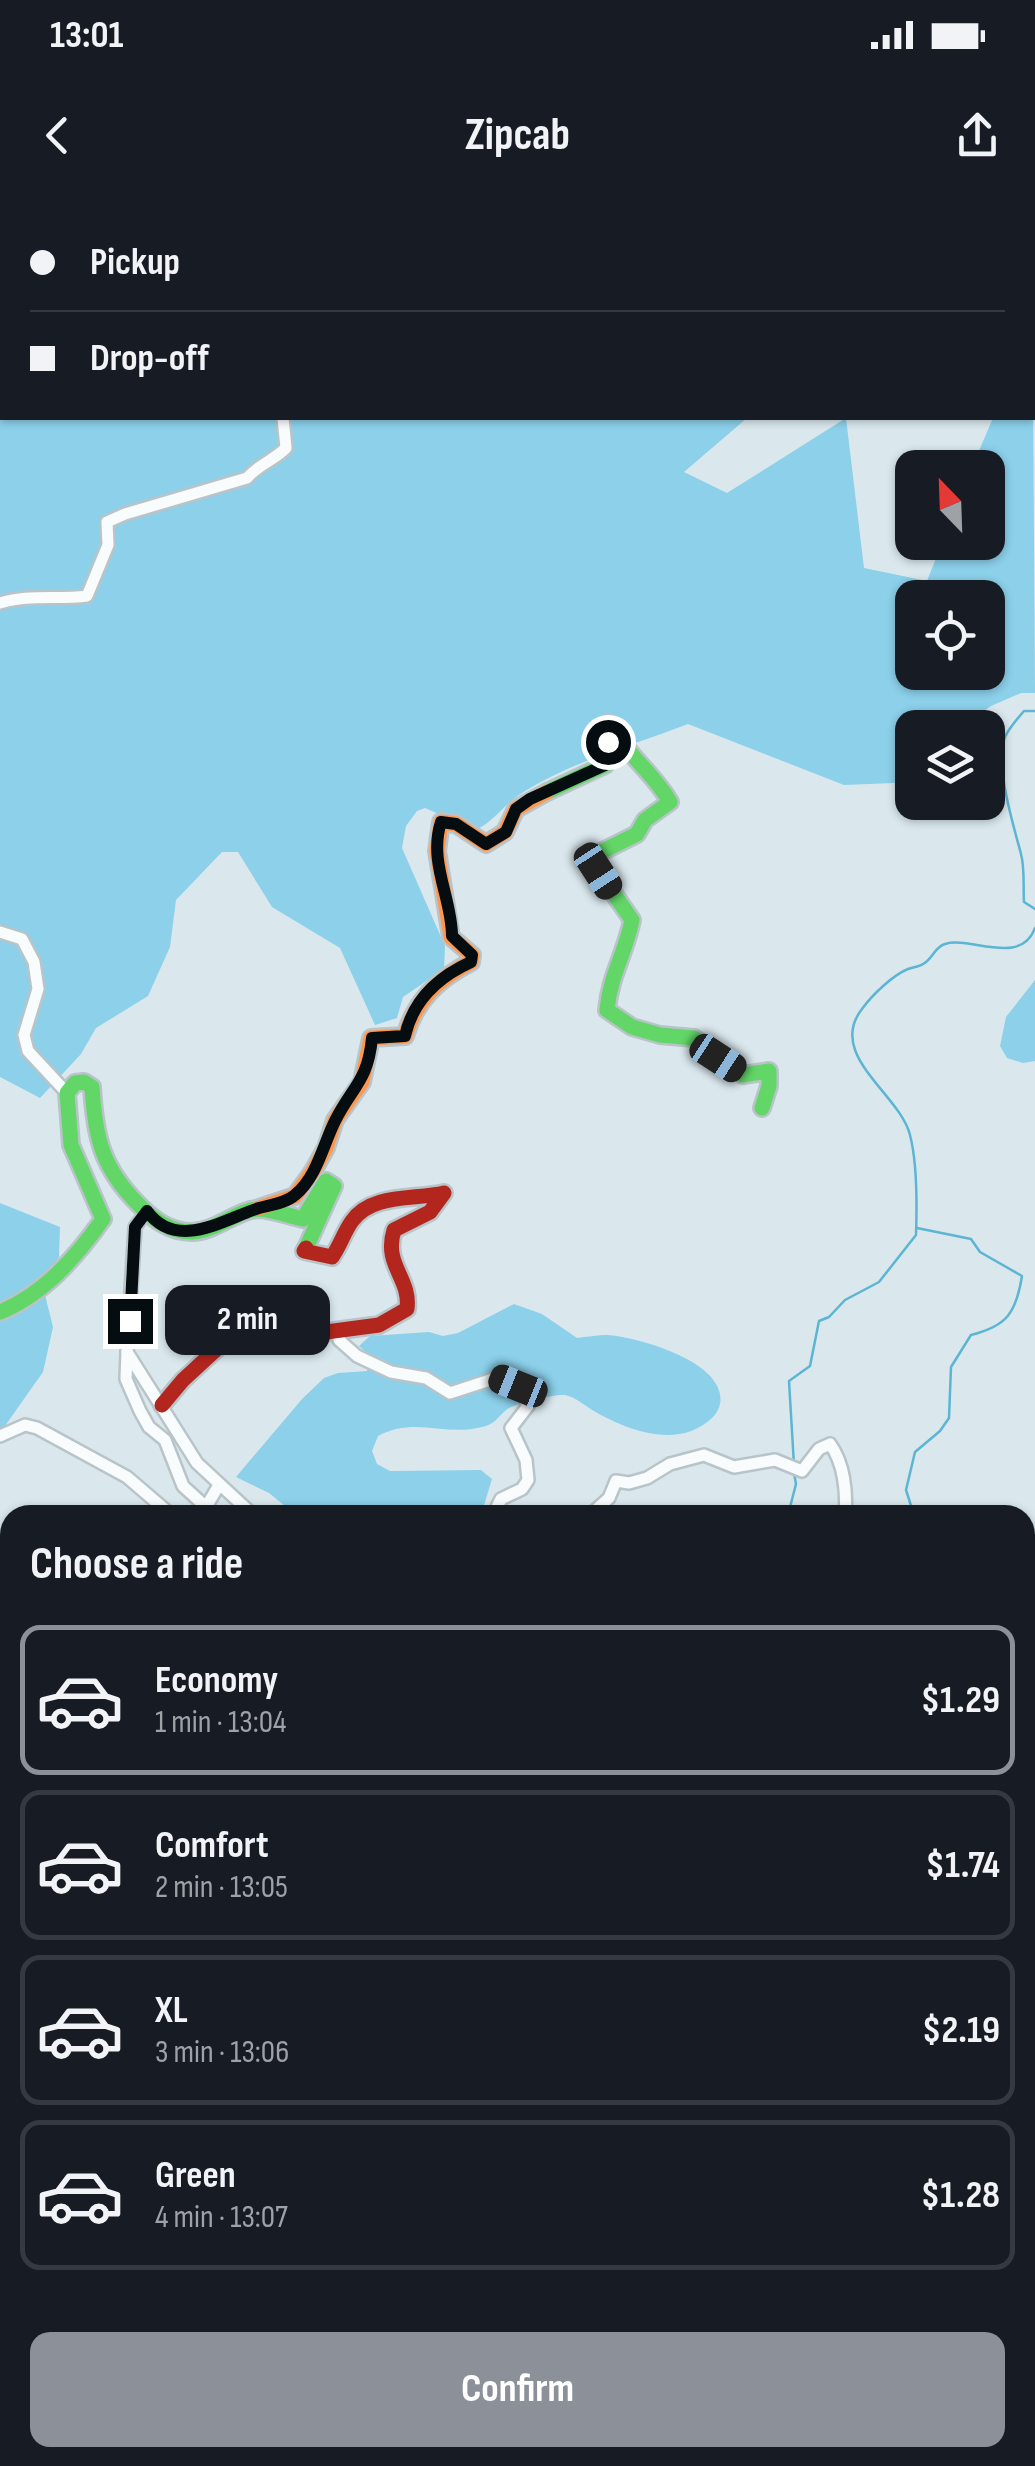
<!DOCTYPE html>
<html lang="en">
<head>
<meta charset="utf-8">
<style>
  :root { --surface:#171b24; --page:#242831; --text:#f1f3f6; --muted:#9ea1a6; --line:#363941; --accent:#8c9099 }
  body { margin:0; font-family:"Sofia Sans Condensed",sans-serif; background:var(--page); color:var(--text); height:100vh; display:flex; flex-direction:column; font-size:38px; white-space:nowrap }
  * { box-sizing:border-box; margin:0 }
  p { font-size:32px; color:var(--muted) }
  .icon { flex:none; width:55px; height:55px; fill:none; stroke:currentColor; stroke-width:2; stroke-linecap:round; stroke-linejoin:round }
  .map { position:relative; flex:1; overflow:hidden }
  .side { position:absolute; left:0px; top:1305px; width:1035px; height:962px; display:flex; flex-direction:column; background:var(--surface); border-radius:30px 30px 0 0; box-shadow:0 2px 8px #0004 }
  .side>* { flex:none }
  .top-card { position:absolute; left:0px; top:0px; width:1035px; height:220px; box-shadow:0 2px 8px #0004; display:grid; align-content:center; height:220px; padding:0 30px; background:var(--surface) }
  .needle { width:65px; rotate:337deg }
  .buttons { position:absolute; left:895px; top:250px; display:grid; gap:20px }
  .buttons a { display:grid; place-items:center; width:110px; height:110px; border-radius:20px; background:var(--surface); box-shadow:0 2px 8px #0004; font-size:50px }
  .end { position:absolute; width:45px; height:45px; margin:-22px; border:12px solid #050d11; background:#fff; box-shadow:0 0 0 5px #fff }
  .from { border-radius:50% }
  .bubble { position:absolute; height:70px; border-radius:20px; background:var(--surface); box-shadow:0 2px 8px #0004; font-size:32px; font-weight:700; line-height:70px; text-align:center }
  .car { position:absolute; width:30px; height:60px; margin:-30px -15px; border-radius:12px; box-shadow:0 0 8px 2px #0007; background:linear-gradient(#222 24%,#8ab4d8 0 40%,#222 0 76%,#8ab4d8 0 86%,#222 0) }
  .top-card b { display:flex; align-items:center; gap:35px; height:95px; font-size:38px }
  .top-card b+b { border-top:2px solid var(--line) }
  .top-card i { width:25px; height:25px; background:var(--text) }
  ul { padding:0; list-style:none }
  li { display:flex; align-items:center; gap:30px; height:150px; margin:0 20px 15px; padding:0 10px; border:5px solid var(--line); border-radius:20px }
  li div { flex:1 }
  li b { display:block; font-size:38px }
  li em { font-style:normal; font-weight:700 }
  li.active { border-color:var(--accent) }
  li>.icon { width:90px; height:90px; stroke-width:1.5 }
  h2 { padding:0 30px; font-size:45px; line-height:120px }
  .button { display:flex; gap:20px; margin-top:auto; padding:20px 30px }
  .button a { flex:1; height:115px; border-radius:20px; background:var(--accent); color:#fff; font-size:40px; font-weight:700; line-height:115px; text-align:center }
  .status { display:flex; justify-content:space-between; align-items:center; height:70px; padding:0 50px; background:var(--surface); direction:ltr }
  .status svg { height:28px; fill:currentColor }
  header { display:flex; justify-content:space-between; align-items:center; height:130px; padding:0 30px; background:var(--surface); font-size:45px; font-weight:700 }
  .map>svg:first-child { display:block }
  .forest { fill:#8cd0ea; fill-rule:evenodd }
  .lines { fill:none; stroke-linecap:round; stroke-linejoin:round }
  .stream { stroke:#5bb5d3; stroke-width:2.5 }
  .street-casing { stroke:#b9c4c9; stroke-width:16 }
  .fast-casing { stroke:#b9c4c9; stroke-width:20 }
  .slow-casing { stroke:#b9c4c9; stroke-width:20 }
  .jam-casing { stroke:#b9c4c9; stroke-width:20 }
  .street { stroke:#f9fcfc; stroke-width:11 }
  .fast { stroke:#63d668; stroke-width:15 }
  .slow { stroke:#ff974d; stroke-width:15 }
  .jam { stroke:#b3261e; stroke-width:15 }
  .route { stroke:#050d11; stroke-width:12 }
</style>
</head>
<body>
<div class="status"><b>13:01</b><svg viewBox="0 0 49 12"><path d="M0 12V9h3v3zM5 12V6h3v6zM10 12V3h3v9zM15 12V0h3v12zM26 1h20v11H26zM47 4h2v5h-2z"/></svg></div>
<header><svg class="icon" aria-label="back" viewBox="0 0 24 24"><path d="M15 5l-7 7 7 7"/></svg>Zipcab<svg class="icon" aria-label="share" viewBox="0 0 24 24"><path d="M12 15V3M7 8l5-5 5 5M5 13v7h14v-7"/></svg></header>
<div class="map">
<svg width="1035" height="2266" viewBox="0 0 1035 2266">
  <rect width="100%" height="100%" fill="#dae8ee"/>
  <g class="forest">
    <path d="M 0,0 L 798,0 L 799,2 L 3,2 Z"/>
    <path d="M 0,150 L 2,218 L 747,218 L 684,272 L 727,293 L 846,218 L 864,368 L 927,381 L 942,343 L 988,342 L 988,268 L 972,267 L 993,218 L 1032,218 L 1033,193 L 1035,493 L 1021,493 L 991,506 L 961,527 L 912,528 L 912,573 L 894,583 L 844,585 L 688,524 C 634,545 567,563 519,595 C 503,606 494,621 476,630 L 425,608 L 417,611 L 406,626 L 402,648 L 445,746 L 444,769 L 403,797 L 397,818 L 375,825 L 340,748 L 272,707 L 238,652 L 222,652 L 176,700 L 170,747 L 148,796 L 96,828 L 81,854 L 40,898 L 0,877 ZM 912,398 L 988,398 L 988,472 L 912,472 Z"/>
    <path d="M 1035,780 L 1035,861 L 1023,863 L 1007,858 L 1000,846 L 1006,817 Z"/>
    <path d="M 0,1003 L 60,1027 L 59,1057 L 42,1083 L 53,1127 L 43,1172 L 0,1233 Z"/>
    <path d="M 514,1104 L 542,1114 L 577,1138 C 587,1137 597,1135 607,1135 C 637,1137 702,1157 716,1184 C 723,1196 722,1208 712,1218 C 680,1248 634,1233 599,1214 C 589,1209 576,1197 565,1195 C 554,1194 515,1203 506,1210 C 497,1218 495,1224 482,1227 C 445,1237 415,1216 378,1236 L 372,1251 L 377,1264 L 390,1271 L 481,1270 L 492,1279 L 481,1315 L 296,1315 L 269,1293 L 236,1277 L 302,1199 L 324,1178 L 338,1173 L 367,1171 L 370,1156 L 359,1146 L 370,1136 L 429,1132 L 443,1136 L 458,1133 Z"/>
    <path d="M 1025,1601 L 1035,1601 L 1035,2181 L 1025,2121 Z"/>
    <path d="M 10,1900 L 10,2258 L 374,2258 L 371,2266 L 0,2266 L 0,1908 Z"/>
    <path d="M 666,2258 L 729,2258 L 724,2266 L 661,2266 Z"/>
  </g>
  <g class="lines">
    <g class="stream">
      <path d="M 1035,511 L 1024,511 C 1018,518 1009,528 1005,537 C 994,564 1014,627 1021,654 C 1025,669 1023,687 1024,702 L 1035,709"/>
      <path d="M 794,1265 L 789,1181 L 810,1166 L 819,1121 L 829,1117 L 845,1100 L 879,1082 L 916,1035 C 917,1006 917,962 910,935 C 900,894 826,855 862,809 C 872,795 893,775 908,769 C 913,767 919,767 923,764 C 933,759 934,747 945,744 C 970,736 1021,767 1035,728"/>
      <path d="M 788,1315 L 796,1284 L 794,1273"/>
      <path d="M 914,1315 L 906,1290 L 915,1252 L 940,1231 L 949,1218 L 951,1167 L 971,1135 C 1007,1126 1016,1113 1022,1076 L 980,1052 L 971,1039 L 917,1028"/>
    </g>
    <defs>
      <g id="street">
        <path d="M 192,2 L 193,0"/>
        <path d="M 0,403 C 28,394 58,400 87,396 L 108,345 L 107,322 L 125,314 L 247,278 C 258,265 274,260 286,248 L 283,218"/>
        <path d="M 0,732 L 22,739 L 34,762 L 38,789 L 24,835 L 28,851 L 67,893"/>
        <path d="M 147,1011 L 135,1027 L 127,1152 L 197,1263 L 253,1315"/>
        <path d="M 340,1131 L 339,1140 L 357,1156 L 391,1172 L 426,1178 L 450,1193 L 496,1178 L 518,1186 L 528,1206 L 511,1228 L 526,1260 L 528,1280 L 522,1289 L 501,1299 L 493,1315"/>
        <path d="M 127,1152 L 126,1179 L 140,1211 L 149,1227 L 165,1240 L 183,1286 L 206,1307"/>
        <path d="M 0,1236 L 25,1225 L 37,1228 L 127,1277 L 169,1313 L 181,1315"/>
        <path d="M 214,1315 L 206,1307 L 219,1285"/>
        <path d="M 590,1315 L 609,1298 L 616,1281 L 629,1283 L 647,1278 L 670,1264 L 704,1255 L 734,1267 L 775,1260 L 802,1271 L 819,1249 L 830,1244 C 844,1263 847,1292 845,1315"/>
        <path d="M 1025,1371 L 1035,1370"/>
        <path d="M 1000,2258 L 1019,2266"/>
      </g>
      <g id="fast">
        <path d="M 547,592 L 605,565 L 608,523 C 617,529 617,534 623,543 C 638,564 657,579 670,602 L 645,620 L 637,634 L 593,656 L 598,671 L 632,720 C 625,755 610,775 607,810 L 632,827 L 660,835 L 694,838 L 743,875 L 769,871 L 769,886 L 762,908"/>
        <path d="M 0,1112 C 44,1094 76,1057 103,1019 L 71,945 L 67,893 L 75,883 L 84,882 L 92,887 C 95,938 102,968 139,1005 C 154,1020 170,1032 192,1032 C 217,1031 237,1010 258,1009 C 271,1009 289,1016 303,1019 L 326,981 L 334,986 L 306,1048"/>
      </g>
      <path id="slow" d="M 259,1008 L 295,996 L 313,971 L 326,948 L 335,920 L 362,882 L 371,838 L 405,836 C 416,800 438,779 471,762 L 472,755 L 451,737 L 437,651 L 441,622 L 456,624 L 486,644 L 505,632 L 516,609 L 547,592"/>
      <path id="jam" d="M 162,1205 L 183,1180 L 245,1123 L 265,1117 L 311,1134 L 379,1125 L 407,1109 C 411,1078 383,1065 394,1030 L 430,1012 L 444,993 C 414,1000 372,993 352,1021 C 344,1032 340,1046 332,1057 L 304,1051 L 306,1048"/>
    </defs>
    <use href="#street" class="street-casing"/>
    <use href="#fast" class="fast-casing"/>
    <use href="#slow" class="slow-casing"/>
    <use href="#jam" class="jam-casing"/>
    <use href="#street" class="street"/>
    <use href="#fast" class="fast"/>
    <use href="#slow" class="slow"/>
    <use href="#jam" class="jam"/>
  </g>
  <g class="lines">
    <path class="route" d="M 130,1121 L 135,1027 L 147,1011 C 177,1052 224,1019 259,1008 C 270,1005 286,1003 295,995 C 317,977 323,945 335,921 C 352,887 368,881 372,838 L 405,836 C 413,800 438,777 471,762 L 472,755 L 452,736 C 452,698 428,662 441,622 L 456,624 L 486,644 L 506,632 L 516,609 L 530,599 L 605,565 L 608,542"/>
  </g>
</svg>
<div class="buttons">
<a><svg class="needle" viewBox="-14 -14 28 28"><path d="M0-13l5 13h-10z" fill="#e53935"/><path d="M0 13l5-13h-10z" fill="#9ea1a6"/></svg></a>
<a><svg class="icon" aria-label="locate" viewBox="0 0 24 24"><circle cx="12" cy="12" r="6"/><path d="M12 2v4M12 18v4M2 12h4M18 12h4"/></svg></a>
<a><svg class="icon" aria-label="layers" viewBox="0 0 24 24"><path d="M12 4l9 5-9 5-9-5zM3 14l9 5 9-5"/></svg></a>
</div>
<i class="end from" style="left:608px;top:542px"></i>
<i class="end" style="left:130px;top:1121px"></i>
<div class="bubble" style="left:165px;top:1085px;width:165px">2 min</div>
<i class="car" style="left:598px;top:671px;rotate:147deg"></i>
<i class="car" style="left:718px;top:858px;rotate:123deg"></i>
<i class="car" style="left:518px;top:1186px;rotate:292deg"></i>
<div class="top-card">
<b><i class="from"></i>Pickup</b>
<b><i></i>Drop-off</b>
</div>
<section class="side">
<h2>Choose a ride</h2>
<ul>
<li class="active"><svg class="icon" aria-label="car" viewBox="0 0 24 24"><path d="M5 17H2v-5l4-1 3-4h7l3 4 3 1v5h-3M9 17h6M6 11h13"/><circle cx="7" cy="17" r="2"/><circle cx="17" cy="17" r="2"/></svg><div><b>Economy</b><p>1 min · 13:04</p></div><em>$1.29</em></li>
<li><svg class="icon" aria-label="car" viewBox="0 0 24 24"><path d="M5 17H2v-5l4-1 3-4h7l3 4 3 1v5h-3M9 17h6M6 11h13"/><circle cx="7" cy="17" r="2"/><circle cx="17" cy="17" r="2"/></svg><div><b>Comfort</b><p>2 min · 13:05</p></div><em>$1.74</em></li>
<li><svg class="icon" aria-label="car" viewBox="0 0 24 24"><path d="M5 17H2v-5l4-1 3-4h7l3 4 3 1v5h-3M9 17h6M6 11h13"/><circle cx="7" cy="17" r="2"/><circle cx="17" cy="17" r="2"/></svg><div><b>XL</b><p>3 min · 13:06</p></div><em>$2.19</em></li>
<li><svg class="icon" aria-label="car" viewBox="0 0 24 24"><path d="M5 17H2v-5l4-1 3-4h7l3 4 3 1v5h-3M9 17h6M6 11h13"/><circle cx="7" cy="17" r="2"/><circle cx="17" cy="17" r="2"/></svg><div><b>Green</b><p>4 min · 13:07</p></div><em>$1.28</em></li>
</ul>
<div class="button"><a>Confirm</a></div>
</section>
</div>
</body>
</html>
